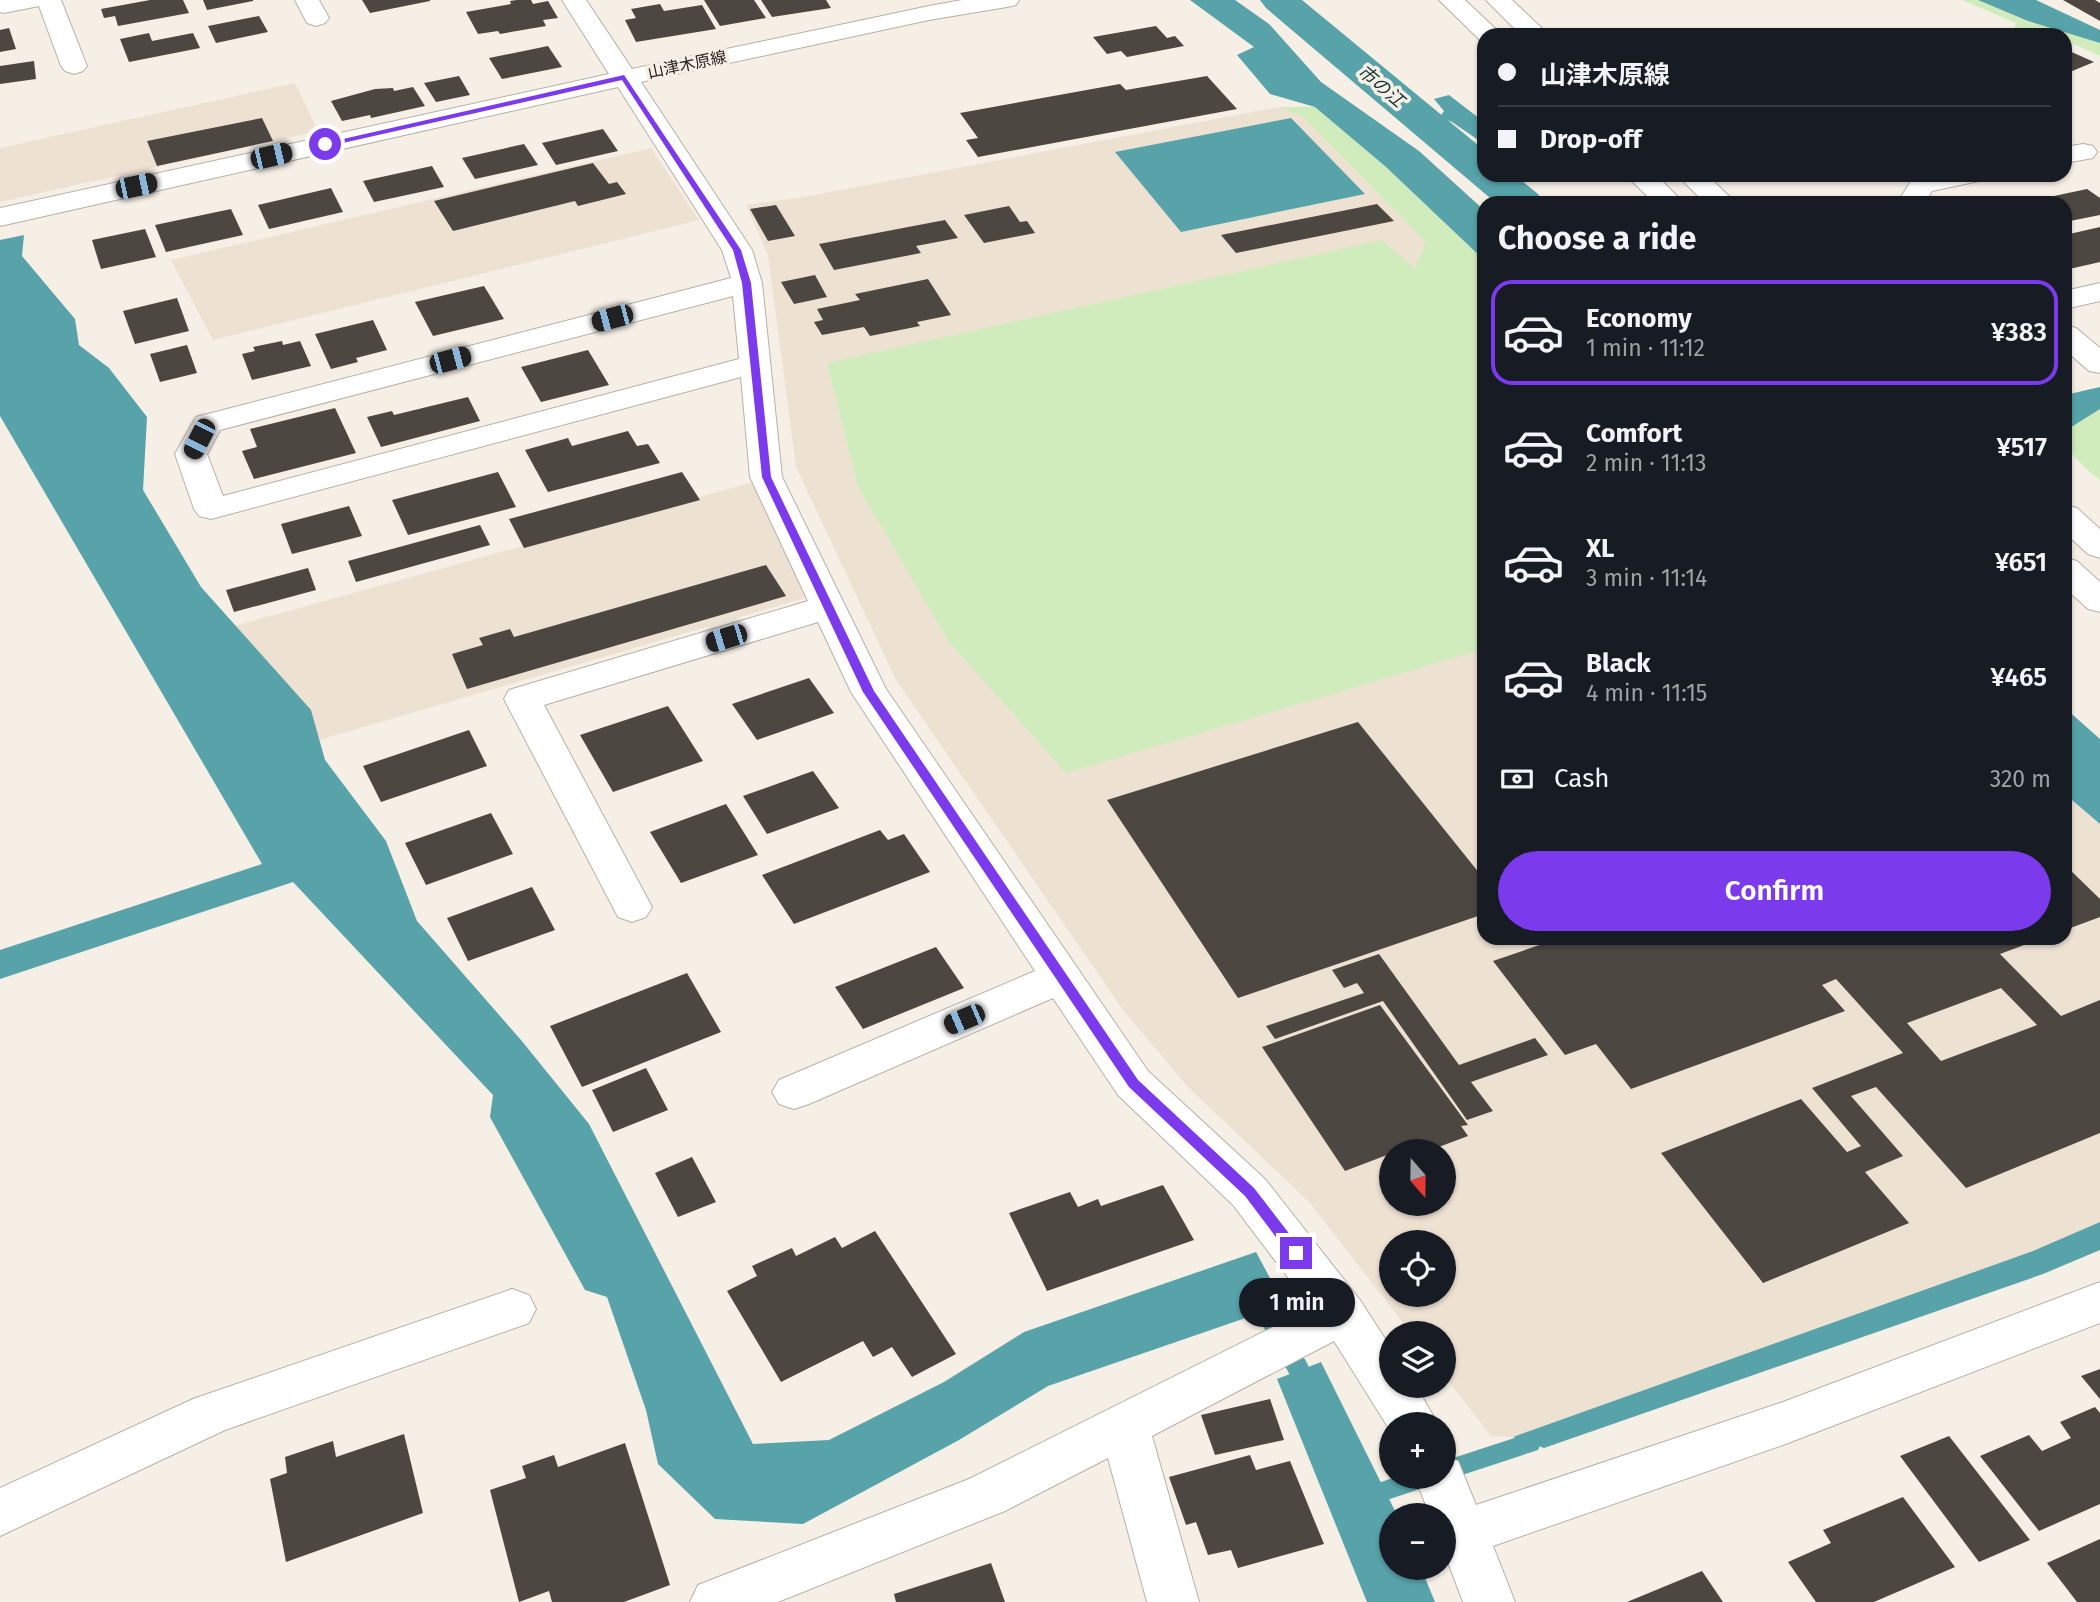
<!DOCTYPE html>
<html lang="en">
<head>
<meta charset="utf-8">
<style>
  :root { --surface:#171b24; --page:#242831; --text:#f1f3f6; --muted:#9ea1a6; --line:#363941; --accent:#7c3aed }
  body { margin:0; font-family:"Fira Sans","Noto Sans JP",sans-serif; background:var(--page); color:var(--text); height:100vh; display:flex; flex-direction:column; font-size:26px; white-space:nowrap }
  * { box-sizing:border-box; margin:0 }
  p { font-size:23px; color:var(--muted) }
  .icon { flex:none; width:38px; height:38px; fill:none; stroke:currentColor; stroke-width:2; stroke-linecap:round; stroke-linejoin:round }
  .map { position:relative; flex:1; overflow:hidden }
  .details { position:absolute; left:1477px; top:196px; width:595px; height:749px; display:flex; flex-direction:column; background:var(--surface); border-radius:21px; box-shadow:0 2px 5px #0004 }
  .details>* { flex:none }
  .guide { position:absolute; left:1477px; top:28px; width:595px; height:154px; border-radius:21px; box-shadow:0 2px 5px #0004; display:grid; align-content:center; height:154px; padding:0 21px; background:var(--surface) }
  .needle { width:46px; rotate:160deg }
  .fabs { position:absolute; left:1379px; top:1139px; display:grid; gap:14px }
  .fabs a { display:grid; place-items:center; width:77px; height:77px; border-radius:50%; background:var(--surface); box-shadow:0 2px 5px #0004; font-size:35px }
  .end { position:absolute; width:32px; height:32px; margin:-16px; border:9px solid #7c3aed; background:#fff; box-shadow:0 0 0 4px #fff }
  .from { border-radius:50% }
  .bubble { position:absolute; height:49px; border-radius:24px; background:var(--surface); box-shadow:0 2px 5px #0004; font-size:23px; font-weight:600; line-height:49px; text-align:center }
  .car { position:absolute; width:21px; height:42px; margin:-21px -10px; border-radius:9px; box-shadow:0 0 5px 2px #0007; background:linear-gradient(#222 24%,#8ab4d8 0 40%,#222 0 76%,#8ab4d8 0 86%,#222 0) }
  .guide b { display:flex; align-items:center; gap:24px; height:66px; font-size:26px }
  .guide b+b { border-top:2px solid var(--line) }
  .guide i { width:18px; height:18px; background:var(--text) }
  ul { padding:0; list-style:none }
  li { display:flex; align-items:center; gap:21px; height:105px; margin:0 14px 10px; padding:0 7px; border:4px solid transparent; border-radius:21px }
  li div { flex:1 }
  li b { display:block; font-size:26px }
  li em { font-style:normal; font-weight:600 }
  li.selected { border-color:var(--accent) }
  li>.icon { width:63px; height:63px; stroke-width:1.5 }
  h2 { padding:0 21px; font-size:32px; line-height:84px }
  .pay { display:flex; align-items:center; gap:18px; height:77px; padding:0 21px; font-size:26px }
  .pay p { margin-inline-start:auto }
  .button { display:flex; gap:14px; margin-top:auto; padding:14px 21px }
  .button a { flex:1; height:80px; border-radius:42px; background:var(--accent); color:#fff; font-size:28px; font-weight:600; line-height:80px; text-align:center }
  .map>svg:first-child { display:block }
  .built { fill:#ede1d2; fill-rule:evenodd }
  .green { fill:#d1ecbc }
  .water { fill:#58a2a9 }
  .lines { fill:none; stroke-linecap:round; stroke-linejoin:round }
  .stream { fill:#58a2a9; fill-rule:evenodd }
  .canal { fill:#58a2a9; fill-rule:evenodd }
  .building { fill:#4c4740; fill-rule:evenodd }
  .minor-casing { stroke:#b6b0a7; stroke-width:2 }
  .minor { fill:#fff; fill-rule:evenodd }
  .route { fill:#7c3aed }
  .labels { text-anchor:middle; stroke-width:7; stroke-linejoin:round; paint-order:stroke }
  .far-street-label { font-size:16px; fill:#262320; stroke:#f6efe6 }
  .far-water-label { font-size:18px; font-style:italic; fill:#0d3236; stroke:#f6efe6 }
</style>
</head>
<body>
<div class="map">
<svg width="2100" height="1602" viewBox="0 0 2100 1602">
  <rect width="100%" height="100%" fill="#f6efe6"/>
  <g class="built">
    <path d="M 295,83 L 318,131 L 0,202 L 0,148 Z"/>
    <path d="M 1279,107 L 1315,107 L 1484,260 L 1484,938 L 2065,938 L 2065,794 L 2100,824 L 2100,1222 L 2033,1251 L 1513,1437 L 1491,1436 L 1444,1375 L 1444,1334 L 1411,1333 L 1310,1203 L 1187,1086 L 1123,1010 L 896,680 L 796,467 L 768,255 L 746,205 L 798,198 ZM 1391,1152 L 1444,1152 L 1444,1204 L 1391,1204 ZM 1391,1242 L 1444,1242 L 1444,1295 L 1391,1295 Z"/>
    <path d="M 651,148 L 699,220 L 213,340 L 171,260 Z"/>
    <path d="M 754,482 L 805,598 L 264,756 L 191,638 Z"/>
  </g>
  <g class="green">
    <path d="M 1962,0 L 1978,0 L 2028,21 L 2100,43 L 2100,56 L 2065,40 L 2065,35 L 2041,35 L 2014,29 L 2016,23 Z"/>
    <path d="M 1279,107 L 1315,107 L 1386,167 L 1484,260 L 1484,649 L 1066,773 L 949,642 L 858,487 L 827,363 L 1382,240 L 1415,269 L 1426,242 L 1302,116 Z"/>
    <path d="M 2100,409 L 2100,480 C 2084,467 2065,453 2065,431 Z"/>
  </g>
  <g class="water">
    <path d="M 1190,0 L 1235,0 L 1269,24 L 1321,82 L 1419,151 L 1484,210 L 1484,260 L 1386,167 L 1315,107 L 1270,94 L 1237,55 L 1254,47 Z"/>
    <path d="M 1978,0 L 2036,0 L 2100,30 L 2100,43 L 2028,21 Z"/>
    <path d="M 1449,95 L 1484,122 L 1484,144 L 1452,122 L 1440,117 L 1444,111 L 1434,99 Z"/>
    <path d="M 1291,118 L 1365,194 L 1181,232 L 1115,152 Z"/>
    <path d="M 24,235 L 22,256 L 75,319 L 79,345 L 109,368 L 147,417 L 143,490 L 201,587 L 311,710 L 325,760 L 386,841 L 417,921 L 521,1040 L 589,1124 L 753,1444 L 829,1440 L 944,1382 L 1024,1332 L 1256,1252 L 1277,1291 L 1266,1311 L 1048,1386 L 959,1440 L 803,1524 L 715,1519 L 658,1464 L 646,1410 L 607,1297 L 585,1290 L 490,1117 L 493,1095 L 293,882 L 0,979 L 0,950 L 262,864 L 0,416 L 0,240 Z"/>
    <path d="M 2100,387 L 2100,409 L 2065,431 L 2065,395 Z"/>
    <path d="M 2065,708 L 2100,739 L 2100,824 L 2065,794 Z"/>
    <path d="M 2100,1222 L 2100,1250 L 2043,1274 L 1544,1448 L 1513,1437 L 2033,1251 Z"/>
    <path d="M 1321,1362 L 1397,1515 L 1391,1516 L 1391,1568 L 1421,1568 L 1435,1602 L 1367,1602 L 1277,1379 Z"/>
  </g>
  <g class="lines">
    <g class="stream">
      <path d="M 1266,1302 L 1274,1305 L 1307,1363 L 1310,1370 L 1307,1377 L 1299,1380 L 1291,1377 L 1258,1317 L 1255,1311 L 1258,1305 Z"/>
      <path d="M 1530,1433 L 1538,1436 L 1541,1443 L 1538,1450 L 1444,1481 L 1438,1479 L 1435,1484 L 1384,1501 L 1376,1498 L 1373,1491 L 1376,1484 L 1395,1477 L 1444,1477 L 1444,1461 Z"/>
    </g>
    <path class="canal" d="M 1260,0 L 1302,0 L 1484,150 L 1484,175 L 1515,175 L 1538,194 L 1545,203 L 1496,203 L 1266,8 Z"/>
  </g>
  <g class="building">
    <path d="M 150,0 L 183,0 L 189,13 L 118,26 L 115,16 L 104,18 L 101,9 Z"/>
    <path d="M 203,0 L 253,0 L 253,1 L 207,10 Z"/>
    <path d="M 362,0 L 430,0 L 430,1 L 370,13 Z"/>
    <path d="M 531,0 L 533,4 L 548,1 L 558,18 L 543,20 L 546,26 L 500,34 L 498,31 L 478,34 L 466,12 L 511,4 L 510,1 L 517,0 Z"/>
    <path d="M 704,0 L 754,0 L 766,18 L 720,26 Z"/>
    <path d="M 761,0 L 826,0 L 831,8 L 772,17 Z"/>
    <path d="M 2063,0 L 2095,0 L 2100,3 L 2100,21 Z"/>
    <path d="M 660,4 L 664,11 L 702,5 L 716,29 L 636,42 L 625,20 L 636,18 L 631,9 Z"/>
    <path d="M 259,16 L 268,32 L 216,43 L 208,26 Z"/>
    <path d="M 1156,26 L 1167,38 L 1175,36 L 1184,46 L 1127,57 L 1121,51 L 1107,54 L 1093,37 Z"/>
    <path d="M 9,28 L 16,49 L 0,52 L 0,30 Z"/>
    <path d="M 149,33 L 152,41 L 193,33 L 200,48 L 129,62 L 120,39 Z"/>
    <path d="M 548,46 L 562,67 L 502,79 L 489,58 Z"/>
    <path d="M 2065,49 L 2094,62 L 2065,74 Z"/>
    <path d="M 34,61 L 36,79 L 0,84 L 0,66 Z"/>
    <path d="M 459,76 L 470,95 L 436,102 L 424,83 Z"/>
    <path d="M 1207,76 L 1237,109 L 978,157 L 966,140 L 978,138 L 960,113 L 1120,84 L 1126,90 Z"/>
    <path d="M 413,87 L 425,106 L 371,118 L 370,115 L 342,121 L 331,101 L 375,89 L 393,88 L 394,91 Z"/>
    <path d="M 262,118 L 273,141 L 157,166 L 147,141 Z"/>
    <path d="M 603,129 L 618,151 L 556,165 L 542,143 Z"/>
    <path d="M 524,144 L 538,165 L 475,179 L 462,158 Z"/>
    <path d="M 593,163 L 609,184 L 617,182 L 626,194 L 578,206 L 575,201 L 453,231 L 434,201 Z"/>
    <path d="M 432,166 L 444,187 L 374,202 L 363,181 Z"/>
    <path d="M 331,188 L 343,212 L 269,229 L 258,205 Z"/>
    <path d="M 2087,189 L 2100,198 L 2100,215 L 2065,222 L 2065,203 L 2039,203 L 2035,200 Z"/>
    <path d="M 1377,204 L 1394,221 L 1236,253 L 1221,235 Z"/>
    <path d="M 776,205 L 795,236 L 768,241 L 750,209 Z"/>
    <path d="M 1009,206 L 1020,222 L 1027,221 L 1035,233 L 984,243 L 964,215 Z"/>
    <path d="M 231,209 L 243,235 L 166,252 L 155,225 Z"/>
    <path d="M 945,220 L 958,238 L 916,246 L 921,253 L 834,270 L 819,244 Z"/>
    <path d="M 2100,227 L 2100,262 L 2065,270 L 2065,235 Z"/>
    <path d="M 145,229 L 156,257 L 101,269 L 92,240 Z"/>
    <path d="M 815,275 L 827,297 L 794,304 L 781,282 Z"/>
    <path d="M 928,279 L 951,315 L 917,322 L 920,326 L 870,336 L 864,327 L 822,335 L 814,322 L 823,320 L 817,309 L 860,300 L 855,294 Z"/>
    <path d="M 484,286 L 504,319 L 433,336 L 415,302 Z"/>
    <path d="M 177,298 L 189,331 L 135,344 L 123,311 Z"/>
    <path d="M 373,320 L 387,350 L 356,358 L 358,362 L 331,369 L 315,334 Z"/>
    <path d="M 282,341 L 283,345 L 300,341 L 311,366 L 252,380 L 242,354 L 255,351 L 253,347 Z"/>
    <path d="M 187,345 L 197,373 L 160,382 L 150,354 Z"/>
    <path d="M 588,350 L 609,385 L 541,402 L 521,367 Z"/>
    <path d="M 468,397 L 480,421 L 381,447 L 367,417 L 392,411 L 394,415 Z"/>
    <path d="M 335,408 L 356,453 L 254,479 L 242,451 L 257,447 L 250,429 Z"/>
    <path d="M 628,431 L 637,446 L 648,444 L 660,463 L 548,492 L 525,450 L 568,438 L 572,446 Z"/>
    <path d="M 498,472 L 516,507 L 408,535 L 392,500 Z"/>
    <path d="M 682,472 L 700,500 L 524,548 L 509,519 Z"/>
    <path d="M 349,506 L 362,536 L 292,554 L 281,524 Z"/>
    <path d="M 480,525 L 490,545 L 356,582 L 348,561 Z"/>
    <path d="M 766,565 L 786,596 L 467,689 L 452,654 L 483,645 L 479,638 L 510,629 L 514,637 Z"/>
    <path d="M 308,568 L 316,590 L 234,612 L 226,590 Z"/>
    <path d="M 809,678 L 834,713 L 757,740 L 732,704 Z"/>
    <path d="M 668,706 L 703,761 L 613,792 L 580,735 Z"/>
    <path d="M 1358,722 L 1484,879 L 1484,914 L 1238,998 L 1107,800 Z"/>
    <path d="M 469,730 L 487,766 L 381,802 L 363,766 Z"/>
    <path d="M 813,771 L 839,808 L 767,834 L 743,796 Z"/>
    <path d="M 726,804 L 758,855 L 681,883 L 650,832 Z"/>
    <path d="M 491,813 L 513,854 L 426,885 L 405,843 Z"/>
    <path d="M 880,830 L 888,840 L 904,834 L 930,872 L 794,924 L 762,875 Z"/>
    <path d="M 2065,865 L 2100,899 L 2100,917 L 2065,930 Z"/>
    <path d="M 532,887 L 555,930 L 468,961 L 447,918 Z"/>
    <path d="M 1560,938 L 2043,938 L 2000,954 L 2061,1016 L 2100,1000 L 2100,1133 L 1966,1188 L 1876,1087 L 1851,1096 L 1903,1156 L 1865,1172 L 1909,1223 L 1763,1283 L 1661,1153 L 1801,1099 L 1847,1152 L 1861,1146 L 1812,1088 L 1903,1053 L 1836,979 L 1822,985 L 1845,1011 L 1631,1089 L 1596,1044 L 1565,1055 L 1493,961 ZM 2001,988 L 2037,1025 L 1941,1061 L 1907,1023 Z"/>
    <path d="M 936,947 L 964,988 L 863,1029 L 835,987 Z"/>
    <path d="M 1379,954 L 1459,1065 L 1535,1038 L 1548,1055 L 1471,1082 L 1493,1111 L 1467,1120 L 1383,1001 L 1275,1039 L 1266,1026 L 1364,993 L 1357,983 L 1344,988 L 1332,970 Z"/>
    <path d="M 687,973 L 721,1032 L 582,1087 L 550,1026 Z"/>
    <path d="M 1380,1005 L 1468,1125 L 1461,1126 L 1468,1136 L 1428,1151 L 1421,1142 L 1345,1171 L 1262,1047 Z"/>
    <path d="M 646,1068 L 668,1110 L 613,1132 L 592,1090 Z"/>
    <path d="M 692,1157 L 716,1202 L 678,1217 L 655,1173 Z"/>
    <path d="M 1163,1185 L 1194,1240 L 1047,1291 L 1009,1213 L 1070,1192 L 1078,1207 L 1098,1199 L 1101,1206 Z"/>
    <path d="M 875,1231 L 956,1354 L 912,1377 L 892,1347 L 873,1357 L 863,1341 L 781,1382 L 727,1291 L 757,1276 L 752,1266 L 792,1248 L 796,1256 L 835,1237 L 842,1248 Z"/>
    <path d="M 2100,1369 L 2100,1399 L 2081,1376 Z"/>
    <path d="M 1270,1399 L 1284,1440 L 1215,1455 L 1201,1415 Z"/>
    <path d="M 2095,1407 L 2100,1413 L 2100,1504 L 2039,1531 L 1980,1456 L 2029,1435 L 2042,1451 L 2071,1438 L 2060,1422 Z"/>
    <path d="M 404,1434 L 423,1513 L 286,1562 L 270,1479 L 287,1473 L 285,1457 L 333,1441 L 336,1457 Z"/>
    <path d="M 1949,1436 L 2030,1540 L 1979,1562 L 1900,1456 Z"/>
    <path d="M 625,1443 L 670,1585 L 624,1602 L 552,1602 L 549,1591 L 519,1602 L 490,1490 L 526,1478 L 522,1466 L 554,1455 L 558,1467 Z"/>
    <path d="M 1250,1455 L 1256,1470 L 1290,1461 L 1324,1544 L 1238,1568 L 1231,1550 L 1208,1555 L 1196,1522 L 1186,1525 L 1169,1477 Z"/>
    <path d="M 1903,1497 L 1955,1567 L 1874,1602 L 1816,1602 L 1788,1562 L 1831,1543 L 1823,1530 Z"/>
    <path d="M 2100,1539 L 2100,1602 L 2077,1602 L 2047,1563 Z"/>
    <path d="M 991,1563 L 1005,1602 L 896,1602 L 894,1594 Z"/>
    <path d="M 1702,1571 L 1723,1602 L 1627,1602 Z"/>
  </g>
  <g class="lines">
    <defs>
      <g id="minor">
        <path d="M 0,0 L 61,0 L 87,66 L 83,71 L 74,74 L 65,71 L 61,66 L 39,6 L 4,13 L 0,12 Z"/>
        <path d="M 295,0 L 319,0 L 329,18 L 325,23 L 316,26 L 307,23 Z"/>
        <path d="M 562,0 L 586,0 L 632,69 L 929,6 L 962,0 L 1019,0 L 1016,5 L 1007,7 L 929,20 L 641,82 L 752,250 L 762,283 L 782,477 L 886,689 L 1148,1071 L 1265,1179 L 1360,1300 L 1391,1348 L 1391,1386 L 1416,1386 L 1438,1424 L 1391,1424 L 1391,1432 L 1334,1341 L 1152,1436 L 1199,1602 L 1147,1602 L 1108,1458 L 1005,1511 L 778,1602 L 690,1602 L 698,1585 L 969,1479 L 1311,1308 L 1233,1205 L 1118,1095 L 1053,998 L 809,1104 L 794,1109 L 779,1104 L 772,1092 L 779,1080 L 1035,971 L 851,692 L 818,622 L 544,705 L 652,907 L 646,917 L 632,922 L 618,917 L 504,699 L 509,690 L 808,601 L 750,477 L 741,377 L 211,519 L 199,516 L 194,509 L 175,454 L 196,417 L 731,278 L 722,250 L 618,87 L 0,226 L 0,208 L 609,74 ZM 733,296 L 739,359 L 223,496 L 207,454 L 220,430 Z"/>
        <path d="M 1439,0 L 1465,0 L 1502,35 L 1484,35 L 1484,41 L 1480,40 Z"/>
        <path d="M 1486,0 L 1512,0 L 1549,35 L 1521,35 Z"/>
        <path d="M 2083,144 L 2093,146 L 2097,152 L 2093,158 L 2065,163 L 2065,147 Z"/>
        <path d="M 1626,175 L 1656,175 L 1684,203 L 1654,203 Z"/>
        <path d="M 1677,175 L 1707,175 L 1736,203 L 1705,203 Z"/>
        <path d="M 1926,175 L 1983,175 L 1979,181 L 1932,191 L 1924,203 L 1897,203 L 1913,178 Z"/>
        <path d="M 2100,283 L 2100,301 L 2065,309 L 2065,291 Z"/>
        <path d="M 2065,325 L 2076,328 L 2100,348 L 2100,373 L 2089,371 L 2065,350 Z"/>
        <path d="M 2065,505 L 2077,508 L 2100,529 L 2100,558 L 2088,554 L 2065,533 Z"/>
        <path d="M 2065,558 L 2077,561 L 2100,582 L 2100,612 L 2088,609 L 2065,588 Z"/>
        <path d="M 2100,1282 L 2100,1323 L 1783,1445 L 1493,1546 L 1515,1602 L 1463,1602 L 1444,1552 L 1444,1516 L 1430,1516 L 1415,1477 L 1444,1477 L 1444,1456 L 1458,1461 L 1476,1505 L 1783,1402 Z"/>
        <path d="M 512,1289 L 529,1295 L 536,1309 L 529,1323 L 225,1430 L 0,1536 L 0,1488 L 193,1399 Z"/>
      </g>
    </defs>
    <use href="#minor" class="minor-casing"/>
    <use href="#minor" class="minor"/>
  </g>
  <path class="route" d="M 624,75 L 741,250 L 751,283 L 771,477 L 874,691 L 1138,1080 L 1254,1188 L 1301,1249 L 1301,1257 L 1291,1257 L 1245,1196 L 1129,1087 L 863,692 L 762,477 L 742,283 L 733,250 L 622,80 L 325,147 L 321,144 Z"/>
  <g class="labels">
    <g class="far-street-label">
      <text transform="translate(687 64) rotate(-12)" y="6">山津木原線</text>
    </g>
    <g class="far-water-label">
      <text transform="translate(1381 86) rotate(40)" y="6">市の江</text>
    </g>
  </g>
</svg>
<div class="fabs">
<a><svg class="needle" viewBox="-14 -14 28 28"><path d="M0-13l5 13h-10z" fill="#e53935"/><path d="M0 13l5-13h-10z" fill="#9ea1a6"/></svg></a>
<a><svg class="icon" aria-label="locate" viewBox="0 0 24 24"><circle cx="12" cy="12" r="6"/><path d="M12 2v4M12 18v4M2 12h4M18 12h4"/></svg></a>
<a><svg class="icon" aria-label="layers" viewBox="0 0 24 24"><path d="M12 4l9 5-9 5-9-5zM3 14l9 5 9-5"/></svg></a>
<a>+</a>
<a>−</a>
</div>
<i class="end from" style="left:325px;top:144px"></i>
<i class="end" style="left:1296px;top:1253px"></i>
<div class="bubble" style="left:1239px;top:1278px;width:116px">1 min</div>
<i class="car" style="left:271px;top:156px;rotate:77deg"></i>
<i class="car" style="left:136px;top:186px;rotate:78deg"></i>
<i class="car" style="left:612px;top:318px;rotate:255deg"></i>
<i class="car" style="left:450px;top:360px;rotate:75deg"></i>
<i class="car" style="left:199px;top:439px;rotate:207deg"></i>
<i class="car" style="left:726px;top:638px;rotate:253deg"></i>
<i class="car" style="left:964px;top:1019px;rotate:247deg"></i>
<div class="guide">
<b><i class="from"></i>山津木原線</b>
<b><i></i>Drop-off</b>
</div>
<section class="details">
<h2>Choose a ride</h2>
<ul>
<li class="selected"><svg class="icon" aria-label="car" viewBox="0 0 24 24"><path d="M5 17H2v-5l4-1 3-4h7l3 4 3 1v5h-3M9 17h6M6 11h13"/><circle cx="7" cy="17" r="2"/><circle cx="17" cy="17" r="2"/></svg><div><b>Economy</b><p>1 min · 11:12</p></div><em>¥383</em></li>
<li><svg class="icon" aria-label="car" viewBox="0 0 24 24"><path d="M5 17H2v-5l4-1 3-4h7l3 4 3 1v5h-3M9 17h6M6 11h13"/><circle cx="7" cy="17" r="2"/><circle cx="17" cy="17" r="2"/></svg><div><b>Comfort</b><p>2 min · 11:13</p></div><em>¥517</em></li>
<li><svg class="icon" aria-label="car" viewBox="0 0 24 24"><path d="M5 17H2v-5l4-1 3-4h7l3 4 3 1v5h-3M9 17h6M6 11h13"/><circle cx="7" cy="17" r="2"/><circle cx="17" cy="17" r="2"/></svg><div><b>XL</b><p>3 min · 11:14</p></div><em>¥651</em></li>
<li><svg class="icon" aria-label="car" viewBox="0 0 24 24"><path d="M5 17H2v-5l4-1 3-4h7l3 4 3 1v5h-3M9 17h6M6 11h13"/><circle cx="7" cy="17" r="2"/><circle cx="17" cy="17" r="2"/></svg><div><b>Black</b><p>4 min · 11:15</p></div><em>¥465</em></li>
</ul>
<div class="pay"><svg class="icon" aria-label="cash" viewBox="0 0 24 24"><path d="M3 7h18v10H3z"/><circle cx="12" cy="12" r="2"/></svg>Cash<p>320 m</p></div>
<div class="button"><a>Confirm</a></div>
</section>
</div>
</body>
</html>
